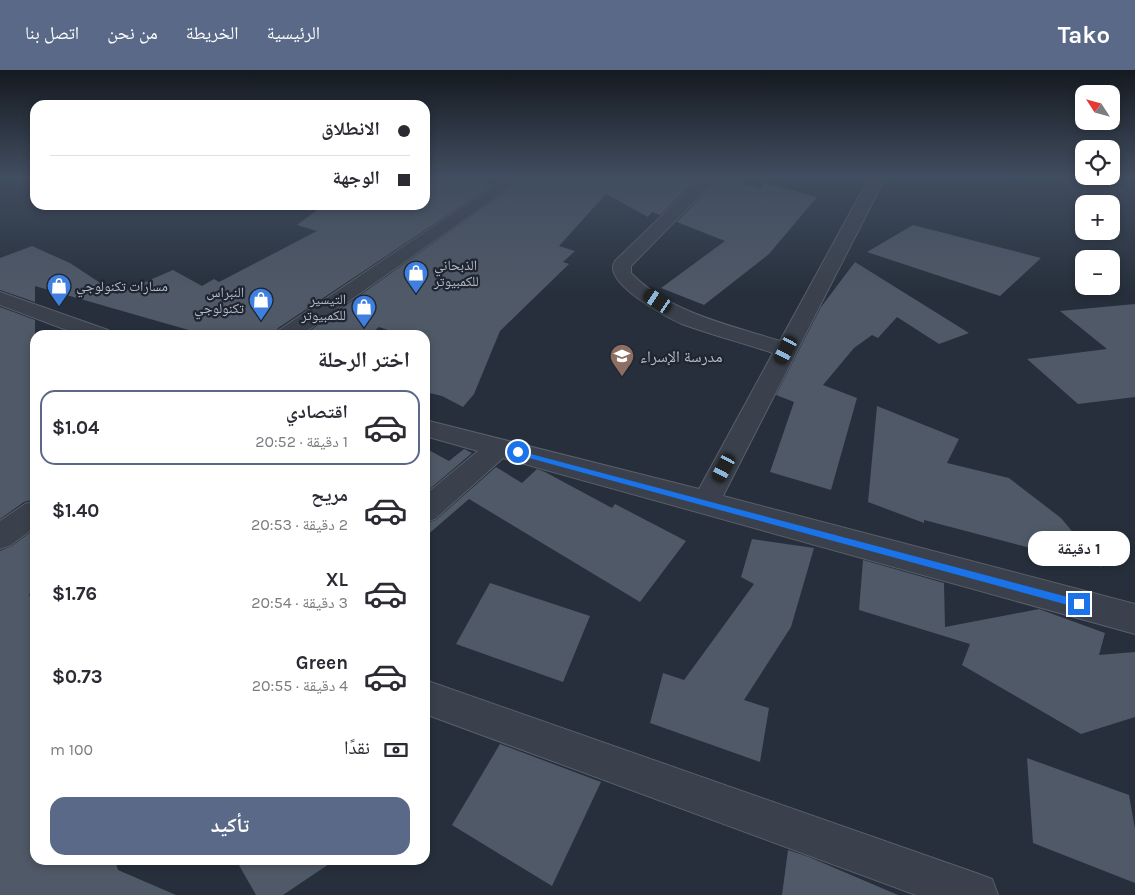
<!DOCTYPE html>
<html lang="ar">
<head>
<meta charset="utf-8">
<style>
  :root { --surface:#fff; --page:#f2f2f3; --text:#2b2b33; --muted:#7c7c81; --line:#e1e1e2; --accent:#5a6987 }
  body { margin:0; font-family:Karla,"Noto Naskh Arabic",sans-serif; background:var(--page); color:var(--text); direction:rtl; height:100vh; display:flex; flex-direction:column; font-size:19px; white-space:nowrap }
  * { box-sizing:border-box; margin:0 }
  p { font-size:16px; color:var(--muted) }
  .icon { flex:none; width:28px; height:28px; fill:none; stroke:currentColor; stroke-width:2; stroke-linecap:round; stroke-linejoin:round }
  .map { position:relative; flex:1; overflow:hidden; direction:ltr }
  .sheet { position:absolute; left:30px; top:260px; width:400px; height:535px; display:flex; flex-direction:column; background:var(--surface); border-radius:15px; box-shadow:0 2px 8px #0003; direction:rtl }
  .sheet>* { flex:none }
  .banner { position:absolute; left:30px; top:30px; width:400px; height:110px; border-radius:15px; box-shadow:0 2px 8px #0003; direction:rtl; display:grid; align-content:center; height:110px; padding:0 20px; background:var(--surface) }
  .needle { width:32px; rotate:306deg }
  .buttons { position:absolute; left:1075px; top:15px; display:grid; gap:10px }
  .buttons a { display:grid; place-items:center; width:45px; height:45px; border-radius:10px; background:var(--surface); box-shadow:0 2px 8px #0003; font-size:25px }
  .end { position:absolute; width:22px; height:22px; margin:-11px; border:6px solid #1a73e8; background:#fff; box-shadow:0 0 0 2px #fff }
  .from { border-radius:50% }
  .bubble { position:absolute; height:35px; border-radius:15px; background:var(--surface); box-shadow:0 2px 8px #0003; font-size:16px; font-weight:700; line-height:35px; text-align:center; direction:rtl }
  .car { position:absolute; width:15px; height:30px; margin:-15px -8px; border-radius:6px; box-shadow:0 0 4px 1px #0007; background:linear-gradient(#222 24%,#8ab4d8 0 40%,#222 0 76%,#8ab4d8 0 86%,#222 0) }
  .banner b { display:flex; align-items:center; gap:18px; height:48px; font-size:19px }
  .banner b+b { border-top:1px solid var(--line) }
  .banner i { width:12px; height:12px; background:var(--text) }
  ul { padding:0; list-style:none }
  li { display:flex; align-items:center; gap:15px; height:75px; margin:0 10px 8px; padding:0 10px; border:2px solid transparent; border-radius:15px }
  li div { flex:1 }
  li b { display:block; font-size:19px }
  li em { font-style:normal; font-weight:700 }
  li.active { border-color:var(--accent) }
  li>.icon { width:45px; height:45px; stroke-width:1.5 }
  h2 { padding:0 20px; font-size:22px; line-height:60px }
  .pay { display:flex; align-items:center; gap:12px; height:55px; padding:0 20px; font-size:19px }
  .pay p { margin-inline-start:auto }
  .button { display:flex; gap:10px; margin-top:auto; padding:10px 20px }
  .button a { flex:1; height:58px; border-radius:15px; background:var(--accent); color:#fff; font-size:20px; font-weight:700; line-height:58px; text-align:center }
  header { display:flex; align-items:center; gap:30px; box-sizing:border-box; height:70px; padding:0 25px; background:var(--accent); color:#fff }
  header strong { font-size:24px }
  nav { display:flex; gap:28px; margin-inline-start:auto; font-size:18px }
  .map>svg:first-child { display:block }
  .building { fill:#505967 }
  .lines { fill:none; stroke-linecap:round; stroke-linejoin:round }
  .minor-casing { stroke:#585f6a; stroke-width:2 }
  .minor { fill:#3a414c; fill-rule:evenodd }
  .route { fill:#1a73e8 }
  .labels { text-anchor:middle; stroke-width:4.5; stroke-linejoin:round; paint-order:stroke }
  .far-poi-label { font-size:14px; fill:#b6bcc7; stroke:#1f2631; text-anchor:start }
  .poi-label { font-size:16px; fill:#b6bcc7; stroke:#1f2631; text-anchor:start }
</style>
</head>
<body>
<header>
<strong>Tako</strong>
<nav><a>الرئيسية</a><a>الخريطة</a><a>من نحن</a><a>اتصل بنا</a></nav>
</header>
<div class="map">
<svg width="1135" height="825" viewBox="0 0 1135 825">
  <rect width="100%" height="100%" fill="#262f3b"/>
  <g class="building">
    <path d="M 425,108 L 471,108 L 493,115 L 278,258 L 274,265 L 206,265 L 35,216 L 35,232 L 0,220 L 0,188 L 32,176 L 70,193 L 117,224 L 173,200 L 202,216 L 214,209 L 219,212 L 317,161 L 297,155 L 324,135 L 425,135 Z"/>
    <path d="M 525,108 L 698,108 L 660,145 L 652,142 L 648,147 L 606,124 L 559,176 L 575,181 L 563,192 L 569,194 L 500,261 L 474,324 L 463,337 L 442,326 L 425,322 L 425,265 L 402,265 L 379,257 L 369,265 L 304,265 Z"/>
    <path d="M 719,108 L 760,118 L 764,113 L 817,127 L 769,184 L 704,235 L 661,218 L 725,171 L 677,152 Z"/>
    <path d="M 913,155 L 1041,188 L 1000,226 L 867,182 Z"/>
    <path d="M 855,192 L 969,263 L 939,274 L 897,247 L 878,268 L 872,265 L 854,278 L 823,315 L 857,328 L 831,420 L 770,402 L 794,332 L 776,325 L 821,237 Z"/>
    <path d="M 1135,234 L 1135,327 L 1078,334 L 1027,289 L 1107,279 L 1060,241 Z"/>
    <path d="M 0,237 L 35,250 L 35,429 L 24,432 L 0,449 Z"/>
    <path d="M 877,336 L 959,369 L 947,393 L 1009,408 L 1061,448 L 1102,497 L 924,450 L 924,453 L 868,432 Z"/>
    <path d="M 425,378 L 449,391 L 464,379 L 472,383 L 425,423 Z"/>
    <path d="M 496,397 L 522,413 L 537,399 L 545,402 L 612,438 L 615,434 L 686,471 L 640,532 L 469,429 L 425,467 L 425,454 L 436,450 Z"/>
    <path d="M 35,459 L 35,520 L 29,524 L 35,542 L 35,790 L 115,790 L 118,800 L 176,825 L 0,825 L 0,481 L 12,476 Z"/>
    <path d="M 752,469 L 814,478 L 791,557 L 744,630 L 769,638 L 760,692 L 650,653 L 663,603 L 684,610 L 754,514 L 741,507 Z"/>
    <path d="M 863,490 L 944,513 L 945,557 L 1039,539 L 1105,563 L 1099,585 L 1135,582 L 1135,647 L 1081,664 L 962,595 L 970,574 L 859,540 Z"/>
    <path d="M 490,513 L 590,546 L 563,612 L 456,574 Z"/>
    <path d="M 500,674 L 601,712 L 552,816 L 452,755 Z"/>
    <path d="M 1027,688 L 1129,725 L 1135,759 L 1135,813 L 1033,773 Z"/>
    <path d="M 788,780 L 809,787 L 898,825 L 782,825 Z"/>
    <path d="M 236,790 L 335,790 L 283,825 L 256,825 Z"/>
  </g>
  <g class="lines">
    <defs>
      <g id="minor">
        <path d="M 506,108 L 523,108 L 301,265 L 276,265 L 279,260 Z"/>
        <path d="M 701,108 L 717,108 L 631,196 L 631,203 C 669,243 730,255 780,271 L 869,108 L 885,108 L 723,426 L 1135,534 L 1135,564 L 503,388 L 435,449 L 425,452 L 425,425 L 478,381 L 425,366 L 425,350 L 699,419 L 773,283 C 743,273 712,265 682,254 C 666,247 601,212 615,191 Z"/>
        <path d="M 0,222 L 108,260 L 111,265 L 80,265 L 0,235 Z"/>
        <path d="M 35,431 L 35,457 L 11,475 L 0,479 L 0,451 L 25,434 Z"/>
        <path d="M 425,610 L 976,803 L 992,809 L 998,825 L 916,825 L 425,644 Z"/>
      </g>
    </defs>
    <use href="#minor" class="minor-casing"/>
    <use href="#minor" class="minor"/>
  </g>
  <linearGradient id="sky" x2="0" y2="1"><stop stop-color="#151a20"/><stop offset="0.48" stop-color="#414d60"/><stop offset="1" stop-color="#414d60" stop-opacity="0"/></linearGradient>
  <rect width="1135" height="224" fill="url(#sky)"/>
  <path class="route" d="M 516,380 L 1079,530 L 1084,534 L 1079,538 L 518,385 L 514,382 Z"/>
  <defs>
    <symbol id="shop-pin" viewBox="-11 -11 22 30"><path d="M0 17L-7.5 6A9.5 9.5 0 1 1 7.5 6Z" fill="#3f7fe0" stroke="#1f2631"/><path d="M-5-2.5h2.3a2.7 3.5 0 0 1 5.4 0H5L5.5 6h-11ZM-1.5-2.5h3a1.5 2.3 0 0 0-3 0Z" fill="#fff"/></symbol>
    <symbol id="school-pin" viewBox="-11 -11 22 30"><path d="M0 17L-7.5 6A9.5 9.5 0 1 1 7.5 6Z" fill="#8d6e63" stroke="#1f2631"/><path d="M0-5L7-2L0 1L-7-2ZM-4 1L0 2.5L4 1V4Q0 6-4 4Z" fill="#fff"/></symbol>
  </defs>
  <g fill-rule="evenodd">
    <use href="#shop-pin" x="402" y="189" width="28" height="38"/>
    <use href="#shop-pin" x="45" y="202" width="28" height="38"/>
    <use href="#shop-pin" x="247" y="216" width="28" height="38"/>
    <use href="#shop-pin" x="350" y="223" width="28" height="38"/>
    <use href="#school-pin" x="608" y="272" width="28" height="38"/>
  </g>
  <g class="labels">
    <g class="far-poi-label">
      <text x="434" y="200">الذبحاني<tspan x="434" dy="16">للكمبيوتر</tspan></text>
      <text x="76" y="221">مسارات تكنولوجي</text>
      <text x="244" y="227" text-anchor="end">النبراس<tspan x="244" dy="16">تكنولوجي</tspan></text>
      <text x="346" y="234" text-anchor="end">التيسير<tspan x="346" dy="16">للكمبيوتر</tspan></text>
    </g>
    <g class="poi-label">
      <text x="640" y="292">مدرسة الإسراء</text>
    </g>
  </g>
</svg>
<div class="buttons">
<a><svg class="needle" viewBox="-14 -14 28 28"><path d="M0-13l5 13h-10z" fill="#e53935"/><path d="M0 13l5-13h-10z" fill="#7c7c81"/></svg></a>
<a><svg class="icon" aria-label="locate" viewBox="0 0 24 24"><circle cx="12" cy="12" r="6"/><path d="M12 2v4M12 18v4M2 12h4M18 12h4"/></svg></a>
<a>+</a>
<a>−</a>
</div>
<i class="end from" style="left:518px;top:382px"></i>
<i class="end" style="left:1079px;top:534px"></i>
<div class="bubble" style="left:1028px;top:461px;width:102px">1 دقيقة</div>
<i class="car" style="left:658px;top:231px;rotate:304deg"></i>
<i class="car" style="left:786px;top:280px;rotate:208deg"></i>
<i class="car" style="left:724px;top:398px;rotate:208deg"></i>
<div class="banner">
<b><i class="from"></i>الانطلاق</b>
<b><i></i>الوجهة</b>
</div>
<section class="sheet">
<h2>اختر الرحلة</h2>
<ul>
<li class="active"><svg class="icon" aria-label="car" viewBox="0 0 24 24"><path d="M5 17H2v-5l4-1 3-4h7l3 4 3 1v5h-3M9 17h6M6 11h13"/><circle cx="7" cy="17" r="2"/><circle cx="17" cy="17" r="2"/></svg><div><b>اقتصادي</b><p>1 دقيقة · 20:52</p></div><em>$1.04</em></li>
<li><svg class="icon" aria-label="car" viewBox="0 0 24 24"><path d="M5 17H2v-5l4-1 3-4h7l3 4 3 1v5h-3M9 17h6M6 11h13"/><circle cx="7" cy="17" r="2"/><circle cx="17" cy="17" r="2"/></svg><div><b>مريح</b><p>2 دقيقة · 20:53</p></div><em>$1.40</em></li>
<li><svg class="icon" aria-label="car" viewBox="0 0 24 24"><path d="M5 17H2v-5l4-1 3-4h7l3 4 3 1v5h-3M9 17h6M6 11h13"/><circle cx="7" cy="17" r="2"/><circle cx="17" cy="17" r="2"/></svg><div><b>XL</b><p>3 دقيقة · 20:54</p></div><em>$1.76</em></li>
<li><svg class="icon" aria-label="car" viewBox="0 0 24 24"><path d="M5 17H2v-5l4-1 3-4h7l3 4 3 1v5h-3M9 17h6M6 11h13"/><circle cx="7" cy="17" r="2"/><circle cx="17" cy="17" r="2"/></svg><div><b>Green</b><p>4 دقيقة · 20:55</p></div><em>$0.73</em></li>
</ul>
<div class="pay"><svg class="icon" aria-label="cash" viewBox="0 0 24 24"><path d="M3 7h18v10H3z"/><circle cx="12" cy="12" r="2"/></svg>نقدًا<p>100 m</p></div>
<div class="button"><a>تأكيد</a></div>
</section>
</div>
</body>
</html>
